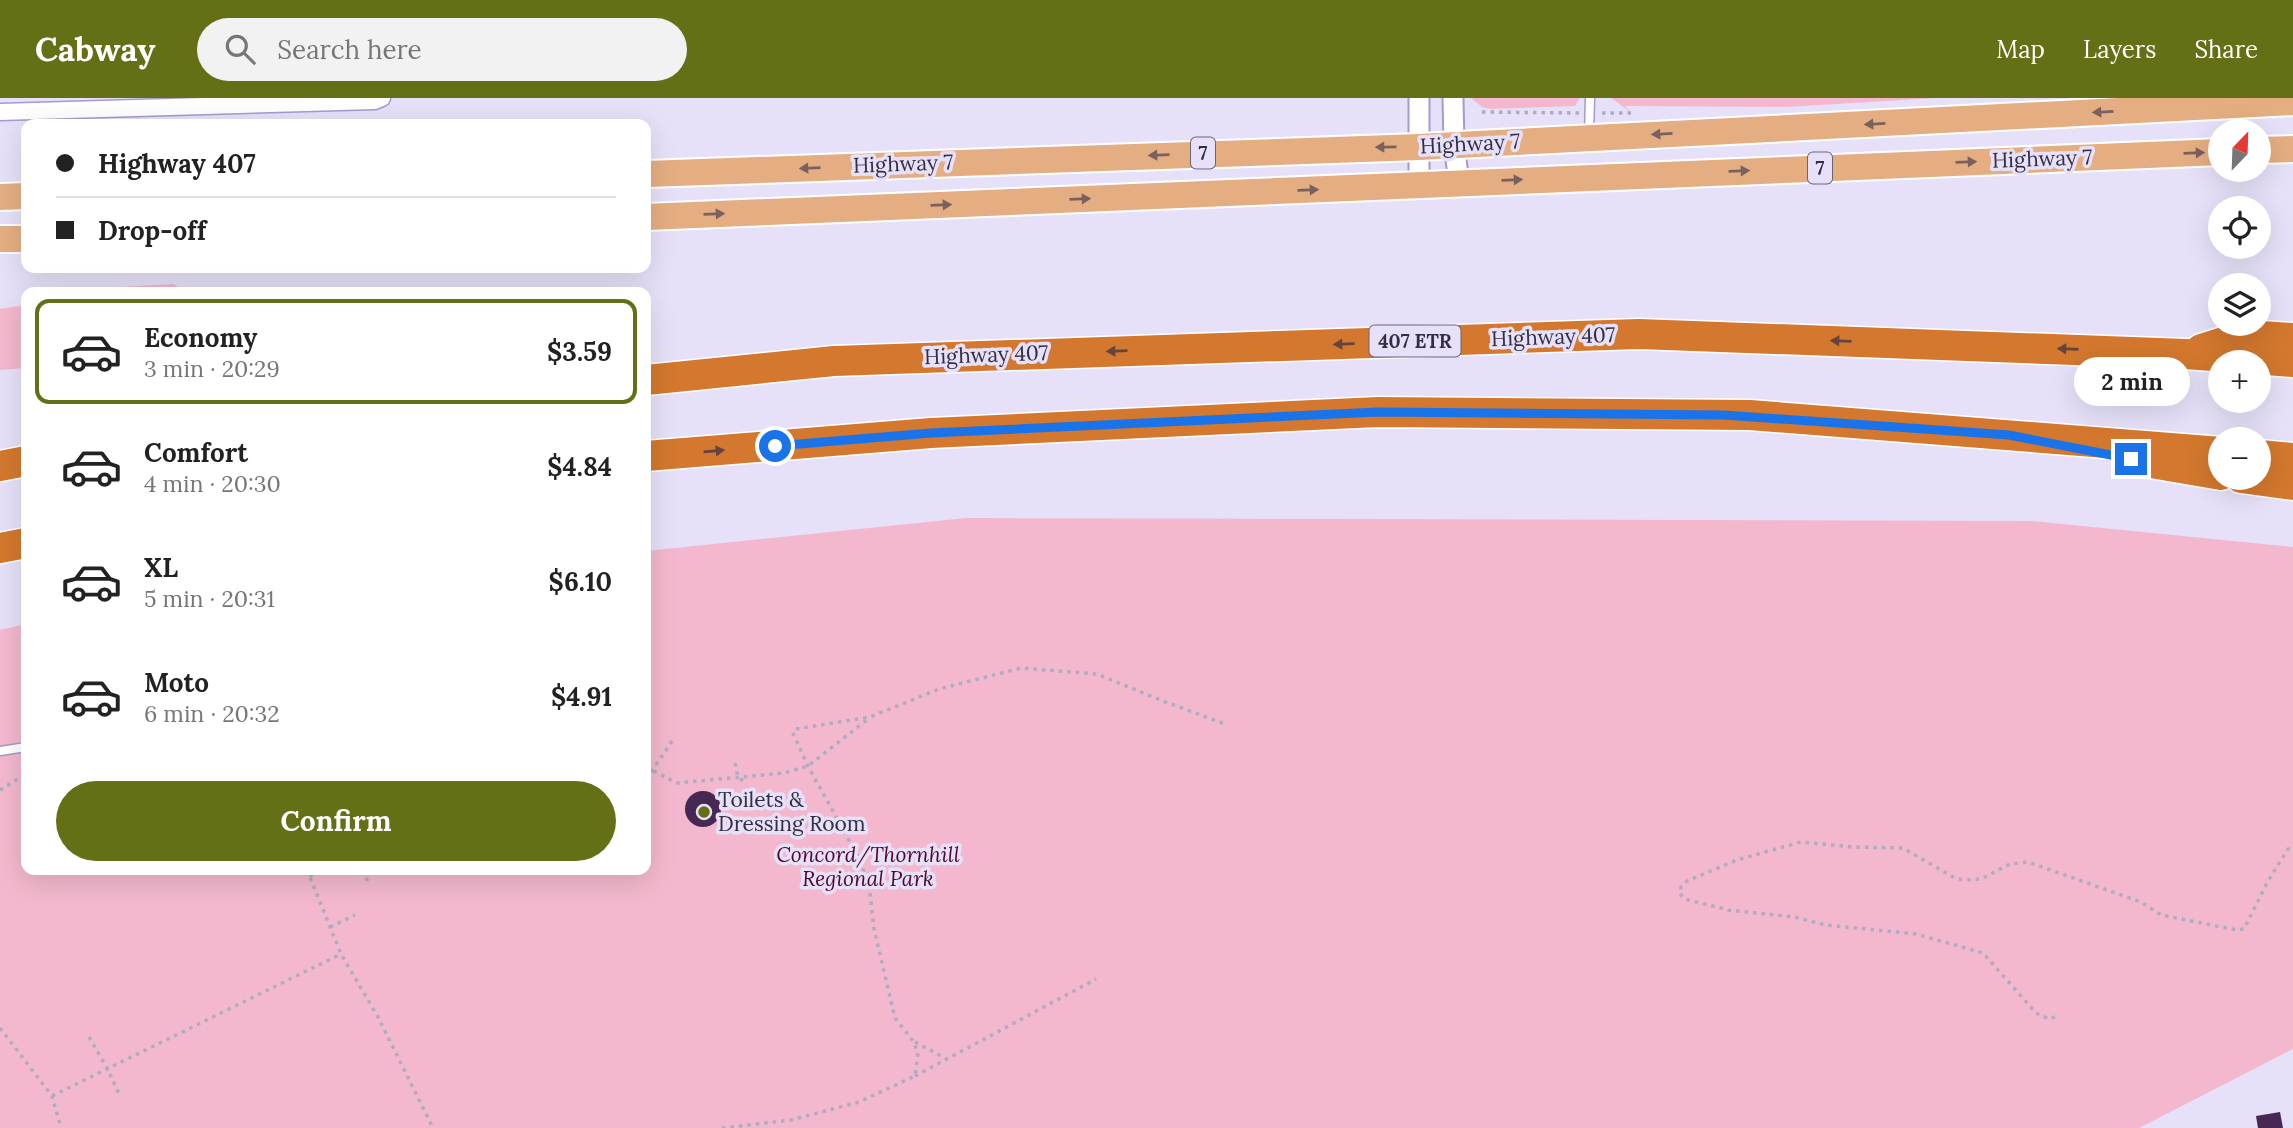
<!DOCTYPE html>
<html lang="en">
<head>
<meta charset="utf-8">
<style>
  :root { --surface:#fff; --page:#f2f2f2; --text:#222; --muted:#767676; --line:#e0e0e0; --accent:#656f16 }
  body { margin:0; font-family:Lora,serif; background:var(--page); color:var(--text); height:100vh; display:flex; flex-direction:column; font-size:26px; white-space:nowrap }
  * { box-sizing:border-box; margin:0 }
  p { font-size:23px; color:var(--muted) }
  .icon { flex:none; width:38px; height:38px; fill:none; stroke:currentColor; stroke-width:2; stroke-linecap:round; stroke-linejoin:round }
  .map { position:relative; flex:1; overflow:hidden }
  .panel { position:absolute; left:21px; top:189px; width:630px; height:588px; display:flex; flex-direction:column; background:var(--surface); border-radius:14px; box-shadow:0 7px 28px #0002 }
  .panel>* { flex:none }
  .top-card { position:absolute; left:21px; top:21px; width:630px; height:154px; border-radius:14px; box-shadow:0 7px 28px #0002; display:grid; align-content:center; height:154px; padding:0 35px; background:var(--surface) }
  .needle { width:46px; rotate:23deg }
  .controls { position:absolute; left:2208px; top:21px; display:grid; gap:14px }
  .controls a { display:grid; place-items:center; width:63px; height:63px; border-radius:50%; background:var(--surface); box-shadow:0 7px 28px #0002; font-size:35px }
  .end { position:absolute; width:32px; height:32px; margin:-16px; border:9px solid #1a73e8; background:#fff; box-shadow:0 0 0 4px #fff }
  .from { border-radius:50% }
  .bubble { position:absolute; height:49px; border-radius:24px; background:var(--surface); box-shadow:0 7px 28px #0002; font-size:23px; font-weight:700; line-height:49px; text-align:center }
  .top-card b { display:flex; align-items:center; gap:24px; height:66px; font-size:26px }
  .top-card b+b { border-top:2px solid var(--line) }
  .top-card i { width:18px; height:18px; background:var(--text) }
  ul { padding:12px 0 0; list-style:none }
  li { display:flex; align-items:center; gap:21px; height:105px; margin:0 14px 10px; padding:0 21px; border:4px solid transparent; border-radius:14px }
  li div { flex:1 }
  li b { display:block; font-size:26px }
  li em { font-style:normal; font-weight:700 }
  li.active { border-color:var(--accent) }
  li>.icon { width:63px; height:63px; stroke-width:1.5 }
  .action { display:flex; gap:14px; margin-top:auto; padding:14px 35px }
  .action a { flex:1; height:80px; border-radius:42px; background:var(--accent); color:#fff; font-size:28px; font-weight:700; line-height:80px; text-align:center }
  header { display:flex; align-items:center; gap:42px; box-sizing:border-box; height:98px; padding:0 35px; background:var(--accent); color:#fff }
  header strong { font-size:33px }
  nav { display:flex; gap:38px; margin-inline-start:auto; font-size:24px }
  .search { width:490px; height:63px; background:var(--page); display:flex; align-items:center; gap:18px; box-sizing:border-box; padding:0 24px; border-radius:38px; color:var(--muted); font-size:26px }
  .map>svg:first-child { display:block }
  .green { fill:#f3b8cd }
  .building { fill:#472853 }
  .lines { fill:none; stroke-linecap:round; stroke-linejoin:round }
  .service-casing { stroke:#a799cf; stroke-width:11 }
  .minor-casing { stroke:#a799cf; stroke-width:19 }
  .tertiary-casing { stroke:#a799cf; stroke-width:23 }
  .primary-casing { stroke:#fff; stroke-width:30 }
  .motorway-casing { stroke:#fff; stroke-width:33 }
  .path { stroke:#b0abc2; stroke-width:3.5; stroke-dasharray:3.5 5; stroke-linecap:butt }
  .service { stroke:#fff; stroke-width:8 }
  .minor { stroke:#fff; stroke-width:16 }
  .tertiary { stroke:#fff; stroke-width:19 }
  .primary { stroke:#e5ae82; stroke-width:26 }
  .motorway { stroke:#d3782e; stroke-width:30 }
  .oneway { fill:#7b615d }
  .oneway2 { fill:#64443d }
  .route { stroke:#1a73e8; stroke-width:9 }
  .poi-dot { fill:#656f16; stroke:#e6e1f8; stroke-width:2.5 }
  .labels { text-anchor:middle; stroke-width:7; stroke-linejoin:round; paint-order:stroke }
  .shield { fill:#e6e1f8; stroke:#69647a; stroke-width:2 }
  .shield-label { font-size:19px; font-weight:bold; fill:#342e44 }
  .street-label { font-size:21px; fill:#342e44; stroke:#e6e1f8 }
  .poi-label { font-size:21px; fill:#342e44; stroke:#e6e1f8; text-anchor:start }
  .park-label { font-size:21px; font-style:italic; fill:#52072e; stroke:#e6e1f8 }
</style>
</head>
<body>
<header>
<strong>Cabway</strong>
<div class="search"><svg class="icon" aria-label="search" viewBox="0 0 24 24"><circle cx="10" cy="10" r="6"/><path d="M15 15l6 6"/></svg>Search here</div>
<nav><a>Map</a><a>Layers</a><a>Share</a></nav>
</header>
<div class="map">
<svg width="2293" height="1030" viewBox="0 0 2293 1030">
  <rect width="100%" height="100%" fill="#e6e1f8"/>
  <g class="green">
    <path d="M 1471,0 L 1580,0 L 1575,8 L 1490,11 L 1482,9 Z"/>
    <path d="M 1611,0 L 1936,0 L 1787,9 L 1625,8 L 1632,15 Z"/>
    <path d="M 174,186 L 184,194 L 86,194 L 102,190 Z"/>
    <path d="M 26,207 L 26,270 L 0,272 L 0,211 Z"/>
    <path d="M 966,420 L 2031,423 L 2293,449 L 2293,951 L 2139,1030 L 0,1030 L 0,532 L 26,526 L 26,772 L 646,772 L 646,453 Z"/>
  </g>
  <g class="building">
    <circle cx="703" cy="711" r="18"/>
    <path d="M 2280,1014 L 2283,1030 L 2258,1030 L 2256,1018 Z"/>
  </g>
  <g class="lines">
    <defs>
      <g id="service">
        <path d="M 1589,36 L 1590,0"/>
        <path d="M 0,653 L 26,649"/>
      </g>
      <path id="minor" d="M 0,14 L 375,3 L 382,0"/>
      <g id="tertiary">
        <path d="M 1419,0 L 1419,88"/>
        <path d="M 1453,0 L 1454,47 L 1459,84"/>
      </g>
      <g id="primary">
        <path d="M 2259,52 L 2293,51"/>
        <path d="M 646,76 L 1419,49 L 2293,4"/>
        <path d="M 0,99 L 26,98"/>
        <path d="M 646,119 L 2221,54"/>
        <path d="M 0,141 L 26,141"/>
      </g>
      <g id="motorway">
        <path d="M 2201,251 L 2246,237 L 2293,240"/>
        <path d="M 646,282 L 834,263 L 1639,236 L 2186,256 L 2293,264"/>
        <path d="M 2259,357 L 2293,360"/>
        <path d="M 646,358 L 931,335 L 1378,314 L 1750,317 L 2221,354"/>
        <path d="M 2151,365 L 2221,377"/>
        <path d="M 0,368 L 26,363"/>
        <path d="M 2241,380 L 2293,387"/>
        <path d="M 0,450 L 26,445"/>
      </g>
    </defs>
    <use href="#service" class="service-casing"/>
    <use href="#minor" class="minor-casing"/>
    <use href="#tertiary" class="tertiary-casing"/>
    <use href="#primary" class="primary-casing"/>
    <use href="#motorway" class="motorway-casing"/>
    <g class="path">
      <path d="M 1482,14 L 1580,15"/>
      <path d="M 1602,15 L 1636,15"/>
      <path d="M 796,631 L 870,619 L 939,591 L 1021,570 L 1097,576 L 1163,603 L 1225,626"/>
      <path d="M 735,665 L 738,679 L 747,686"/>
      <path d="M 646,669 L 677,685 L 784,675 L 808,668 L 868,621"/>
      <path d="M 651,674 L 675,639"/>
      <path d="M 0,692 L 26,676"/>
      <path d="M 307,772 L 341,856 L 378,919 L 433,1030"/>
      <path d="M 363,772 L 369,787"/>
      <path d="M 310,779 L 316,772"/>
      <path d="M 330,829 L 355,817"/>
      <path d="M 2055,919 L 2049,921 L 2036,915 L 1983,855 L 1916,836 L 1826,827 L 1794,819 L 1728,812 L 1685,801 L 1680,796 L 1681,789 L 1687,783 L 1737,762 L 1801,744 L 1852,749 L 1903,750 L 1955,780 L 1965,782 L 1981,781 L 2010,766 L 2028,764 L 2141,804 L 2161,817 L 2237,832 L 2244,831 L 2268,783 L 2288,751 L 2293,749"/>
      <path d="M 0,930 L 52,998 L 61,1030"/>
      <path d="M 89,939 L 107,970 L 120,998"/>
      <path d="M 915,944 L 947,961 L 1096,881"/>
      <path d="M 915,978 L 947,961"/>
      <path d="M 52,998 L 341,856"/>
      <path d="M 722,1030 L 791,1022 L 859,1004 L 915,978 L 918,955 L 913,943 L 895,920 L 874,831 L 870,795 L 861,764 L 808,668 L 791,631"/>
    </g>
    <use href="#service" class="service"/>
    <use href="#minor" class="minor"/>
    <use href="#tertiary" class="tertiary"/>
    <use href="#primary" class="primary"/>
    <use href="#motorway" class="motorway"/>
  </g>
  <defs><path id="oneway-solid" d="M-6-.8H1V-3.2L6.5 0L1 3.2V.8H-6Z" transform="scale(1.75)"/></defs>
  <g class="oneway">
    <use href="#oneway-solid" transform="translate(2103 14) rotate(177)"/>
    <use href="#oneway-solid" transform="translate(1875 26) rotate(177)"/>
    <use href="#oneway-solid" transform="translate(1662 36) rotate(177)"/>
    <use href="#oneway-solid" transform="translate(1386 49) rotate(179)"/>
    <use href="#oneway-solid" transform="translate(2194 55) rotate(-2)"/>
    <use href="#oneway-solid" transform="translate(1159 57) rotate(178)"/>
    <use href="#oneway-solid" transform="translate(1966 64) rotate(-2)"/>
    <use href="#oneway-solid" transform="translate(810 70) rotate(178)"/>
    <use href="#oneway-solid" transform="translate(1739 73) rotate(-2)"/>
    <use href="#oneway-solid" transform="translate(1512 82) rotate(-2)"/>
    <use href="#oneway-solid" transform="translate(1308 92) rotate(-2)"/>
    <use href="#oneway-solid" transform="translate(1080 101) rotate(-2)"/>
    <use href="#oneway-solid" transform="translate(941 107) rotate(-2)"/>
    <use href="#oneway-solid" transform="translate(714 116) rotate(-2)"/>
  </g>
  <g class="oneway2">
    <use href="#oneway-solid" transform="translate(1841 243) rotate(-178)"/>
    <use href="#oneway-solid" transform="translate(1344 246) rotate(178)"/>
    <use href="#oneway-solid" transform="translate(2068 251) rotate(-178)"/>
    <use href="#oneway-solid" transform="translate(1117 253) rotate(178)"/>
    <use href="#oneway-solid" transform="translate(714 353) rotate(-5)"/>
  </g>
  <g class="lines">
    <path class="route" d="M 775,348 L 931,335 L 1378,314 L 1724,317 L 2009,337 L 2131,361"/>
  </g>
  <circle class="poi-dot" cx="704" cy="714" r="7"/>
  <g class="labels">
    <g class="shield">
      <rect x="1191" y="39.5" width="24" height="31" rx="5"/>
      <rect x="1808" y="54.5" width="24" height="31" rx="5"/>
      <rect x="1369.5" y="227.5" width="91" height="31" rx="5"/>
    </g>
    <g class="shield-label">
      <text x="1203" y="62">7</text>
      <text x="1820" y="77">7</text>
      <text x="1415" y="250">407 ETR</text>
    </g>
    <g class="street-label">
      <text transform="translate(1470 46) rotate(-3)" y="7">Highway 7</text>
      <text transform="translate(2042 61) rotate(-2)" y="7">Highway 7</text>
      <text transform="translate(903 66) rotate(-2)" y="7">Highway 7</text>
      <text transform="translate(1553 239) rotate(-2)" y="7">Highway 407</text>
      <text transform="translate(986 257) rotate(-2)" y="7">Highway 407</text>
    </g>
    <g class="poi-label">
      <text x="718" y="709">Toilets &amp;<tspan x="718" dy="24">Dressing Room</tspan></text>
    </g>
    <g class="park-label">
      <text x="868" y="764">Concord/Thornhill<tspan x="868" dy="24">Regional Park</tspan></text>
    </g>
  </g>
</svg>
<div class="controls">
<a><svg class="needle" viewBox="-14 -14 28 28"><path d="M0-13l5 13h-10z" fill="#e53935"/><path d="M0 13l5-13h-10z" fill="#767676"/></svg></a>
<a><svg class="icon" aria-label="locate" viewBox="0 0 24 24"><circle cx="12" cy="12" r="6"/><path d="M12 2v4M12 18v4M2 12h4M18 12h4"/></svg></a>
<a><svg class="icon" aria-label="layers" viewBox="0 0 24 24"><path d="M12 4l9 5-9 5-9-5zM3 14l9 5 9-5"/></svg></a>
<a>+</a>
<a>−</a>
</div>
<i class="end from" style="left:775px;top:348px"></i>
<i class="end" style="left:2131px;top:361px"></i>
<div class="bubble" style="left:2074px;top:259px;width:116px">2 min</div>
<div class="top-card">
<b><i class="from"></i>Highway 407</b>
<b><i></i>Drop-off</b>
</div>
<section class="panel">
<ul>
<li class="active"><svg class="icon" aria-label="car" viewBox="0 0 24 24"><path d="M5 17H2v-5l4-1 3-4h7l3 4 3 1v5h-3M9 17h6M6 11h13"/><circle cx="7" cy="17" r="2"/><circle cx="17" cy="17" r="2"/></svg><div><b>Economy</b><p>3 min · 20:29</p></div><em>$3.59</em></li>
<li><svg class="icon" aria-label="car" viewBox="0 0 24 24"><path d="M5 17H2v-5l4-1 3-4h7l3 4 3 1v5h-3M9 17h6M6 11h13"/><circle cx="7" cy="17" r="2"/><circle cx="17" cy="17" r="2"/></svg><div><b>Comfort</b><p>4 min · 20:30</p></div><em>$4.84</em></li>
<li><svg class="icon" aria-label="car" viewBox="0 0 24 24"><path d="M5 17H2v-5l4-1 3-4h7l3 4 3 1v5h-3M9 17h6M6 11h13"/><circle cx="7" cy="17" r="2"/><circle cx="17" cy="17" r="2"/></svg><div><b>XL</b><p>5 min · 20:31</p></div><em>$6.10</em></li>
<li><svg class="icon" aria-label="car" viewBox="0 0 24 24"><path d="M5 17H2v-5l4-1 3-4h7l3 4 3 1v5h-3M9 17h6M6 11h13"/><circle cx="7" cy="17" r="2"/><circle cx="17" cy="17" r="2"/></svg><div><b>Moto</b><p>6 min · 20:32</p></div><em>$4.91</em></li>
</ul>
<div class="action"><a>Confirm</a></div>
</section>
</div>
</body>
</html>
